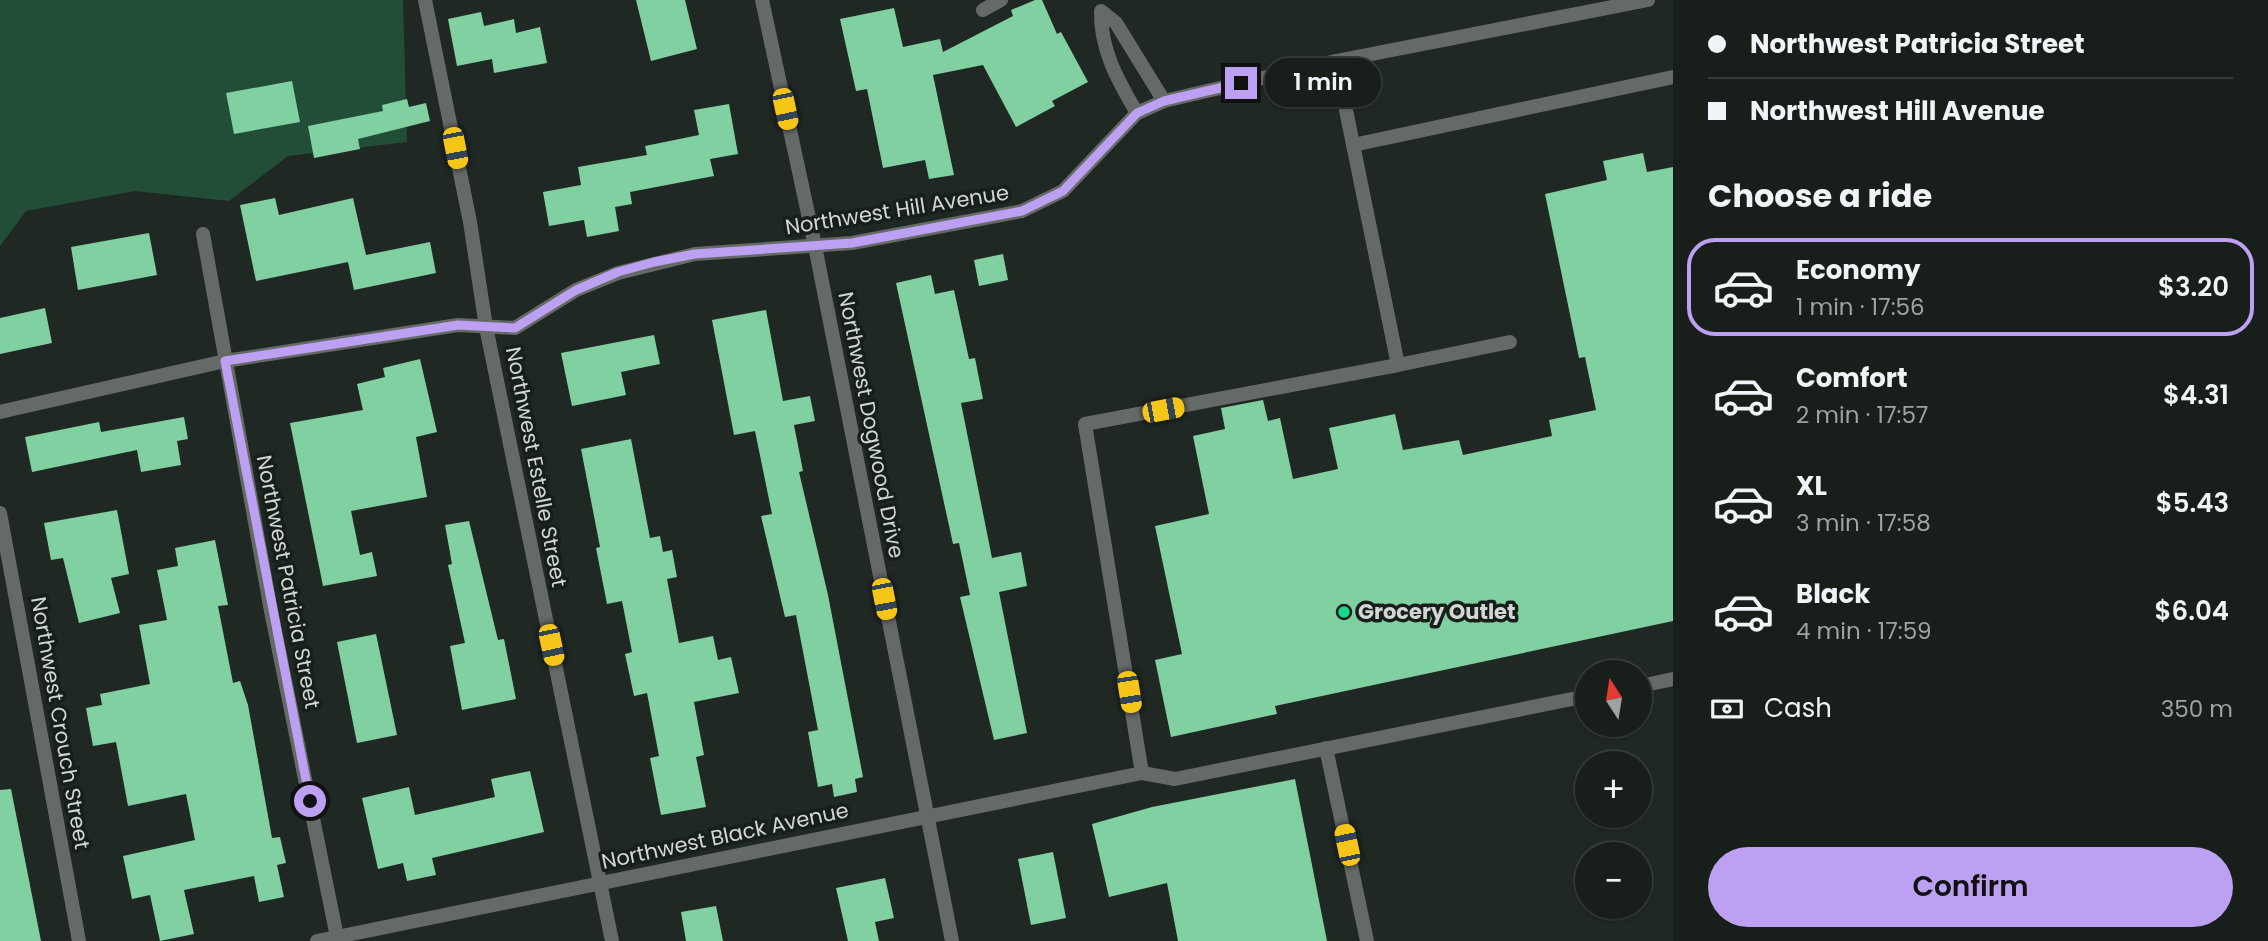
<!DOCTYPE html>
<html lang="en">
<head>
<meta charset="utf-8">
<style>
  :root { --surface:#181e1a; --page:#212723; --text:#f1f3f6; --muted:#9fa2a2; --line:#363c39; --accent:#bca0f2 }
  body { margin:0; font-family:Poppins,sans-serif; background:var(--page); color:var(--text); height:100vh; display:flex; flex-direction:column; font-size:26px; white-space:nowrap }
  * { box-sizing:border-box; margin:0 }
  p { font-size:23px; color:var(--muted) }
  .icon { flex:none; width:38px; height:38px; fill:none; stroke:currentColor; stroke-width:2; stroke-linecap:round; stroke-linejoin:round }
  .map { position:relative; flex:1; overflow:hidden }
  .drawer { display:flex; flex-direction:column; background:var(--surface); width:595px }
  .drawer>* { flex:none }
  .top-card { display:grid; align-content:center; height:154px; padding:0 35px; background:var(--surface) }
  .needle { width:46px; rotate:348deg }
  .tools { position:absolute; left:1575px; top:660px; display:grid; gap:14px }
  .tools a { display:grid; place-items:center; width:77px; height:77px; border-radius:50%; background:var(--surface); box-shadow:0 2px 5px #0004,0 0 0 2px var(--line); font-size:35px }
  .end { position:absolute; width:32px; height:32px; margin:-16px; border:9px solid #bca0f2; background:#111; box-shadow:0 0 0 4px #111 }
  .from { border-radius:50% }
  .bubble { position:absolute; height:49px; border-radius:24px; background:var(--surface); box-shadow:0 2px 5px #0004,0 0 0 2px var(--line); font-size:23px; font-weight:600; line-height:49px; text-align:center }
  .car { position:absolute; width:21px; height:42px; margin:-21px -10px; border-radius:9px; box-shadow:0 0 5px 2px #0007; background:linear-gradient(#f5c518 24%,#345 0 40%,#f5c518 0 76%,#345 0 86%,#f5c518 0) }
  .top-card b { display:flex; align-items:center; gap:24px; height:66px; font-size:26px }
  .top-card b+b { border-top:2px solid var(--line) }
  .top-card i { width:18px; height:18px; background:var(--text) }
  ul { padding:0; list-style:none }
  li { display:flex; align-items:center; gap:21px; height:98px; margin:0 14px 10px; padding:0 21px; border:4px solid transparent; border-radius:28px }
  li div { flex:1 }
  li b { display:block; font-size:26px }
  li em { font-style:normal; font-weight:600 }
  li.current { border-color:var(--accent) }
  li>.icon { width:63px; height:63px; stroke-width:1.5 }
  h2 { padding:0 35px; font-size:32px; line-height:84px }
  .pay { display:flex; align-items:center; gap:18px; height:77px; padding:0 35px; font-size:26px }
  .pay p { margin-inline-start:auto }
  .action { display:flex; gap:14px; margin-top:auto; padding:14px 35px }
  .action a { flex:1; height:80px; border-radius:42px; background:var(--accent); color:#111; font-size:28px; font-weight:600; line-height:80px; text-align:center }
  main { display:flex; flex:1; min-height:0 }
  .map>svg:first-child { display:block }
  .green { fill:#224d36 }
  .building { fill:#81d0a2 }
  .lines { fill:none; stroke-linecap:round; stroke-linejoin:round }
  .service { stroke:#666a67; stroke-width:14 }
  .minor { stroke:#666a67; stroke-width:14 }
  .route { stroke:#bca0f2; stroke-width:9 }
  .poi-dot { fill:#18d989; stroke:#171f1a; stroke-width:2.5 }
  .labels { text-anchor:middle; stroke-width:7; stroke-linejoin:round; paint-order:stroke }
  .street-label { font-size:21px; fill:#d2d7d4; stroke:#171f1a }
  .poi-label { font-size:21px; font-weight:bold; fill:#d2d7d4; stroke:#171f1a; text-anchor:start }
</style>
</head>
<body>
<main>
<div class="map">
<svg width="1673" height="941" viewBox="0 0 1673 941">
  <rect width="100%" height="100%" fill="#202823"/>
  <path class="green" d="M 0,0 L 403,0 L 407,142 L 288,156 L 229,201 L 135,191 L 26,211 L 0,246 Z"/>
  <g class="building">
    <path d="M 636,0 L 685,0 L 697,49 L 651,61 Z"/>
    <path d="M 1035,0 L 1042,0 L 1057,34 L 1061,32 L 1088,82 L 1052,101 L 1055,106 L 1016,127 L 983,65 L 933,75 L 954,175 L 929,179 L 925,160 L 883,168 L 867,89 L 856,91 L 840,19 L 894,8 L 903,47 L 940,39 L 943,52 L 1013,16 L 1011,10 Z"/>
    <path d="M 481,12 L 484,26 L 514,19 L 516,33 L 540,27 L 547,63 L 494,73 L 492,59 L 457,66 L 448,19 Z"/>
    <path d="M 292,81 L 300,122 L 234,134 L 226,93 Z"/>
    <path d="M 407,99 L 409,107 L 426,103 L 430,121 L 358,139 L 360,149 L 314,158 L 308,126 L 383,111 L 382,105 Z"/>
    <path d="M 729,104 L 738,154 L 710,159 L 714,176 L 630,192 L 632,204 L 615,207 L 619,231 L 587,237 L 584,220 L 549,226 L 543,192 L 581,185 L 578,167 L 647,155 L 645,146 L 699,135 L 694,110 Z"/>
    <path d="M 1643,153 L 1647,172 L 1673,167 L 1673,621 L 1275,706 L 1277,714 L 1171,737 L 1155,660 L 1182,654 L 1155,526 L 1209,514 L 1193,436 L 1225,429 L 1221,408 L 1263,400 L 1268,421 L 1280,418 L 1293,479 L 1338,469 L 1329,428 L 1395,414 L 1403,450 L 1459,440 L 1463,455 L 1552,436 L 1549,420 L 1596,410 L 1585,357 L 1579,358 L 1545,194 L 1607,180 L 1603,161 Z"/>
    <path d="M 275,198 L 279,215 L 353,198 L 366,255 L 430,242 L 436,273 L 354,290 L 348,262 L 256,281 L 240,205 Z"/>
    <path d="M 149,233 L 157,275 L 78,290 L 71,247 Z"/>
    <path d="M 1003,254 L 1008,280 L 979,286 L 974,260 Z"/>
    <path d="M 931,275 L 935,294 L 954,290 L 969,359 L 975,358 L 983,399 L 961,403 L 992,558 L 1021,552 L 1027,586 L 999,592 L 1027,733 L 994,740 L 960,597 L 970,595 L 959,543 L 953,544 L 896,283 Z"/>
    <path d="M 45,308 L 52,343 L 0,354 L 0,318 Z"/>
    <path d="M 766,310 L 783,401 L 810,396 L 815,421 L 794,425 L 803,471 L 799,472 L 828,595 L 863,777 L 855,779 L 857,792 L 834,797 L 832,784 L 818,787 L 808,732 L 818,730 L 796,615 L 785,617 L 761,516 L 772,514 L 755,431 L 734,435 L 712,320 Z"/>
    <path d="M 654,335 L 660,364 L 621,372 L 626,395 L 572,406 L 561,353 Z"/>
    <path d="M 420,359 L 437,432 L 416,437 L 427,497 L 351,511 L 360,555 L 372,552 L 377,576 L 323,586 L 290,423 L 363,410 L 357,384 L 385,377 L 383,368 Z"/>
    <path d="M 184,417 L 188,439 L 177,441 L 181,465 L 141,472 L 137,450 L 32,472 L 25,437 L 99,422 L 101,432 Z"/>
    <path d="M 631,439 L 650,538 L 660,536 L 663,552 L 672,550 L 677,577 L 667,579 L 679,643 L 713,636 L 718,660 L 731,657 L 739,693 L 694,702 L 704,755 L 696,757 L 706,807 L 661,815 L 650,758 L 659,756 L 647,693 L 634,696 L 625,654 L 632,652 L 622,601 L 607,604 L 596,548 L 600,547 L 581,449 Z"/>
    <path d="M 117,510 L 129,574 L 111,578 L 120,613 L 79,623 L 63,558 L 51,560 L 44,523 Z"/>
    <path d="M 469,521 L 498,640 L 504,639 L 516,699 L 462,710 L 450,646 L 465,643 L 448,565 L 452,564 L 445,525 Z"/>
    <path d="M 215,540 L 228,605 L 218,606 L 233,683 L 240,681 L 248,705 L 272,838 L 280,837 L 286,863 L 277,865 L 284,897 L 259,902 L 254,876 L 184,890 L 194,934 L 160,941 L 150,895 L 132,899 L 123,856 L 195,840 L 186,794 L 128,806 L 116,742 L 93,746 L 86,708 L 102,705 L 100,694 L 150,684 L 139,625 L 167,620 L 157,570 L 178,566 L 175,548 Z"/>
    <path d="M 376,634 L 397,735 L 357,743 L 337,642 Z"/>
    <path d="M 530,771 L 544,832 L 432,858 L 436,875 L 407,881 L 403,863 L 378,869 L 362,798 L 409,787 L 415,815 L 495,797 L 491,779 Z"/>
    <path d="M 1295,779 L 1327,941 L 1178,941 L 1167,883 L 1109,897 L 1092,824 L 1152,807 Z"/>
    <path d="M 11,789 L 41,941 L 0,941 L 0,790 Z"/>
    <path d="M 1053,852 L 1066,918 L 1031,925 L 1018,859 Z"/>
    <path d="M 885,878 L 894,918 L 875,922 L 879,941 L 848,941 L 836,888 Z"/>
    <path d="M 716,906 L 723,941 L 686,941 L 681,912 Z"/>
  </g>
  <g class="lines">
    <g class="service">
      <path d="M 1336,61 L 1398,365 L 1085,424 L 1142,773 L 1175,779 L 1587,696"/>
      <path d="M 1353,145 L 1673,77"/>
      <path d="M 1398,365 L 1510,342"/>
      <path d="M 1640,686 L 1673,679"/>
      <path d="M 1326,748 L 1367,941"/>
    </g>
    <g class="minor">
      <path d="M 425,0 L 470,222 L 486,327 L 612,941"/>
      <path d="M 762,0 L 815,246 L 952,941"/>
      <path d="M 983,10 L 1001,0"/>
      <path d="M 1137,113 C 1118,81 1100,49 1101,11 L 1116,23 L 1164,101"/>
      <path d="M 203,234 L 271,611 L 337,937"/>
      <path d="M 0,412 L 225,361 L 458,325 L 515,328 L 576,290 L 618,273 L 695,254 L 852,243 L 1022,211 L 1063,191 L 1137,113 L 1164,101 L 1336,61 L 1648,0"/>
      <path d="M 0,513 L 79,941"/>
      <path d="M 317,941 L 1142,773"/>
    </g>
  </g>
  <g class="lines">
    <path class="route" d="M 310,801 L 225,361 L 458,325 L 515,328 L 576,290 L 618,272 L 654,262 L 695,254 L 852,243 L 1022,211 L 1063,191 L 1137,113 L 1164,101 L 1241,83"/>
  </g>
  <circle class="poi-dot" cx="1344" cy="612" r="7"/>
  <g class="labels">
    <g class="street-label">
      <text transform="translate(897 210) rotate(-9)" y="7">Northwest Hill Avenue</text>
      <text transform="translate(871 425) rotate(79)" y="7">Northwest Dogwood Drive</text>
      <text transform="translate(536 467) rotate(79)" y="7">Northwest Estelle Street</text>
      <text transform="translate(288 582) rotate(79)" y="7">Northwest Patricia Street</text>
      <text transform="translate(60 723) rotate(80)" y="7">Northwest Crouch Street</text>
      <text transform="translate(725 836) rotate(-12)" y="7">Northwest Black Avenue</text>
    </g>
    <g class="poi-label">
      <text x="1358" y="619">Grocery Outlet</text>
    </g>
  </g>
</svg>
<div class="tools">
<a><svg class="needle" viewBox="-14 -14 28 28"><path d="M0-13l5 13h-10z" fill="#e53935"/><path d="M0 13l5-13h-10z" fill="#9fa2a2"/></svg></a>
<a>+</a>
<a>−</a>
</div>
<i class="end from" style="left:310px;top:801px"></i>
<i class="end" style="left:1241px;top:83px"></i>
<div class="bubble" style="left:1265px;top:58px;width:116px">1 min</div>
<i class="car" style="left:785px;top:109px;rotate:168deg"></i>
<i class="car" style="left:455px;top:148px;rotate:169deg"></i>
<i class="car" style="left:1163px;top:410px;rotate:79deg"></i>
<i class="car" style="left:884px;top:599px;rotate:169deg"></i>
<i class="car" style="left:551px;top:645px;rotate:168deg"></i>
<i class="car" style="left:1129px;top:692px;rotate:171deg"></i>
<i class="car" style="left:1347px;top:845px;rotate:348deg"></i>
</div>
<section class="drawer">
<div class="top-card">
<b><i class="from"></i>Northwest Patricia Street</b>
<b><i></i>Northwest Hill Avenue</b>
</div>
<h2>Choose a ride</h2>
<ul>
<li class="current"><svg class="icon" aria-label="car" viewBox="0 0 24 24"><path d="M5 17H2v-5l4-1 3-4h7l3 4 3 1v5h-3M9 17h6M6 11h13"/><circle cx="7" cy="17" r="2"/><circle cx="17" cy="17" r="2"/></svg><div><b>Economy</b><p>1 min · 17:56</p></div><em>$3.20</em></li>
<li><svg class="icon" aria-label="car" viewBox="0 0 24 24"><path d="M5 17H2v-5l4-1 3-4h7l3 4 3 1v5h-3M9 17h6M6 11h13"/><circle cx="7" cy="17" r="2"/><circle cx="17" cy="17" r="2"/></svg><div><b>Comfort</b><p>2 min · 17:57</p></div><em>$4.31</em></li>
<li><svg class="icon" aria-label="car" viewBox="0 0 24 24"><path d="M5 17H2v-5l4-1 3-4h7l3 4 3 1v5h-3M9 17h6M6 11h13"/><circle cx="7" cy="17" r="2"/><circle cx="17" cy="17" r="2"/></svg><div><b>XL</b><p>3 min · 17:58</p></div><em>$5.43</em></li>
<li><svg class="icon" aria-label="car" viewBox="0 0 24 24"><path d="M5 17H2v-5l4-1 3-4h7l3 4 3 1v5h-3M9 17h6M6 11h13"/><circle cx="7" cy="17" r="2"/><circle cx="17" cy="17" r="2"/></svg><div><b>Black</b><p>4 min · 17:59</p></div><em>$6.04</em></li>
</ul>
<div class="pay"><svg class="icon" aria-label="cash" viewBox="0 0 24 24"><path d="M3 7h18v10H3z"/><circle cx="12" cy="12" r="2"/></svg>Cash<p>350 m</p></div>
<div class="action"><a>Confirm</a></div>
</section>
</main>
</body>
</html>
